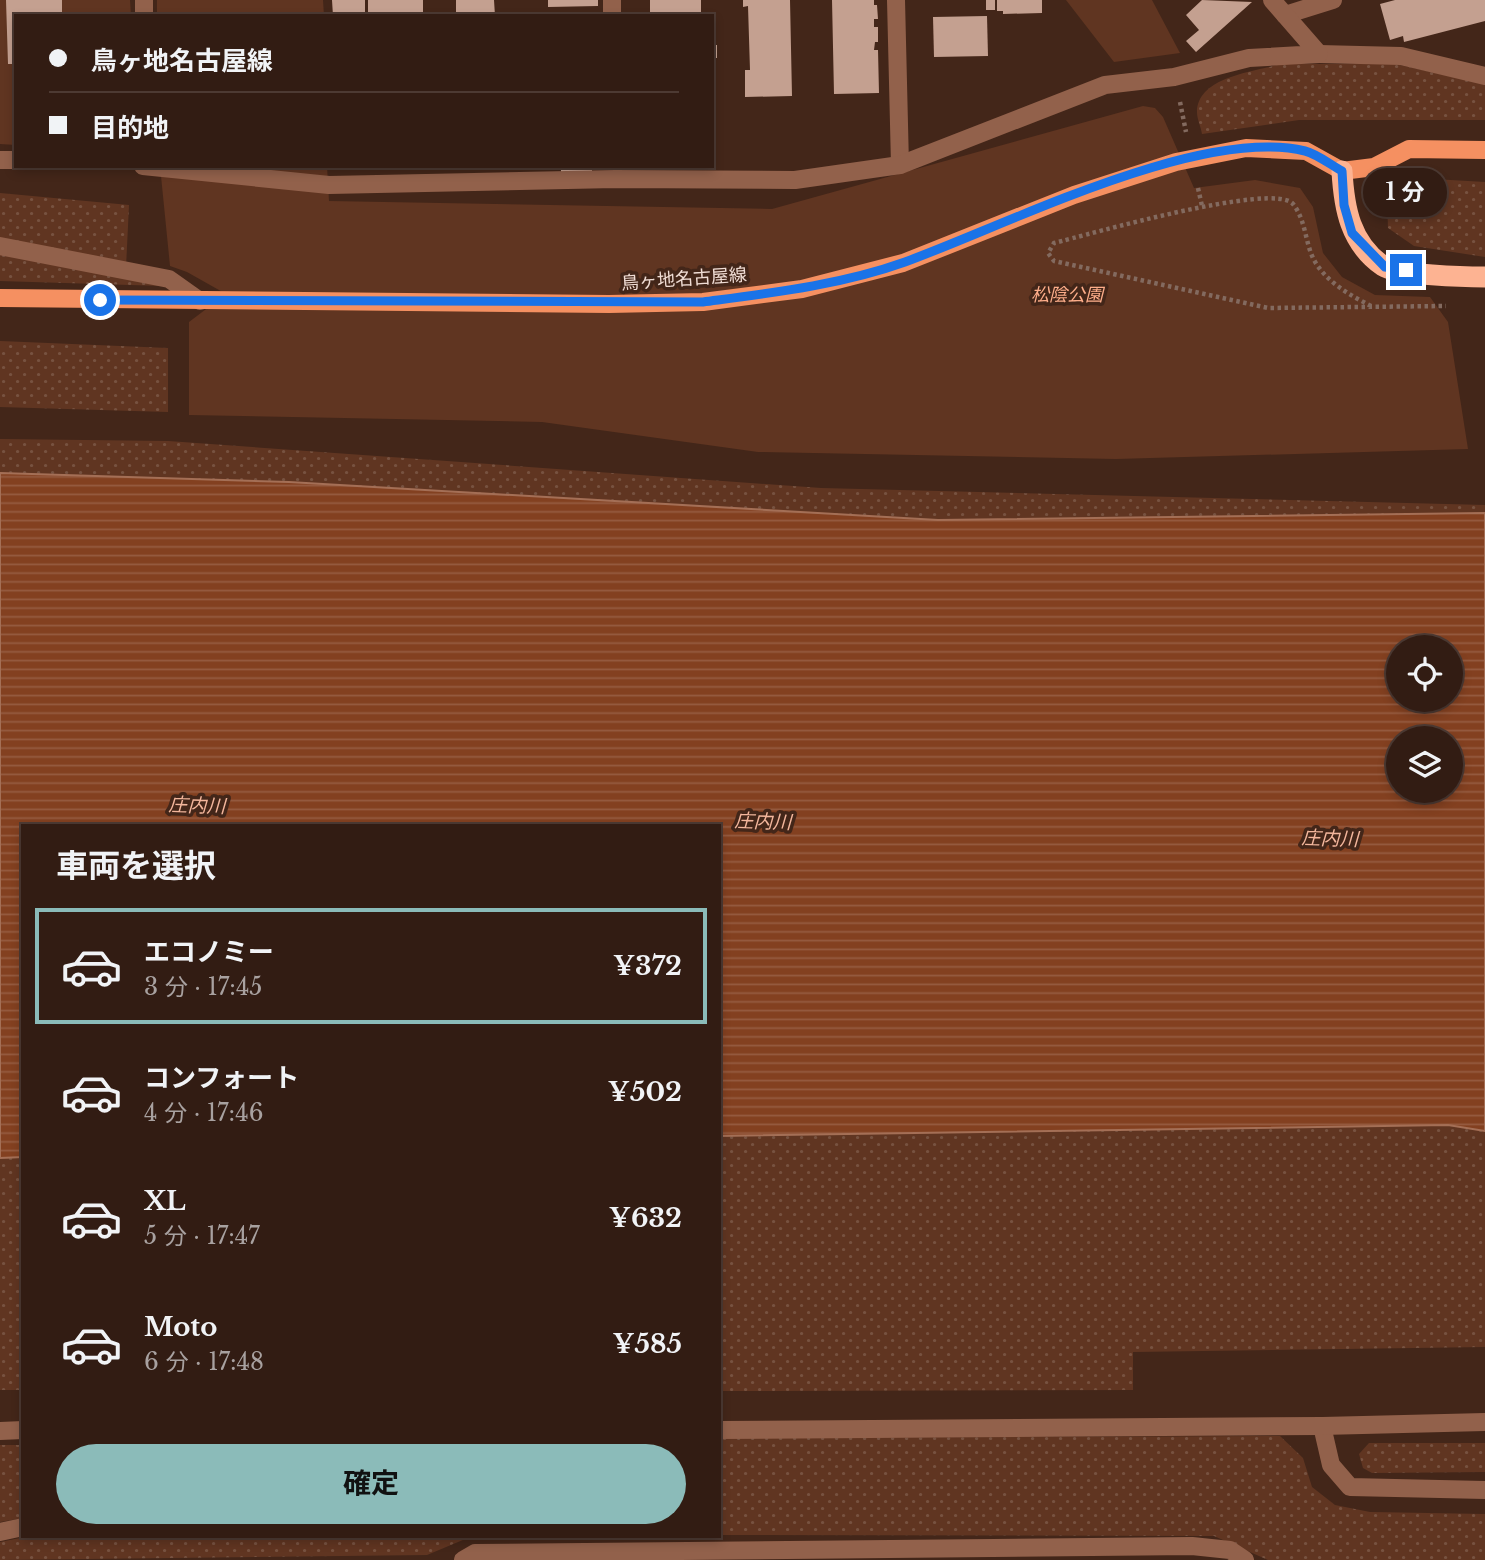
<!DOCTYPE html>
<html lang="ja">
<head>
<meta charset="utf-8">
<style>
  :root { --surface:#321c13; --page:#3a251c; --text:#f1f3f6; --muted:#a8a1a0; --line:#4d3a33; --accent:#8bbbb9 }
  body { margin:0; font-family:"Libre Baskerville","Noto Sans JP",serif; background:var(--page); color:var(--text); height:100vh; display:flex; flex-direction:column; font-size:26px; white-space:nowrap }
  * { box-sizing:border-box; margin:0 }
  p { font-size:23px; color:var(--muted) }
  .icon { flex:none; width:38px; height:38px; fill:none; stroke:currentColor; stroke-width:2; stroke-linecap:round; stroke-linejoin:round }
  .map { position:relative; flex:1; overflow:hidden }
  .drawer { position:absolute; left:21px; top:824px; width:700px; height:714px; display:flex; flex-direction:column; background:var(--surface); border-radius:0px; box-shadow:0 4px 10px #0003,0 0 0 2px var(--line) }
  .drawer>* { flex:none }
  .guide { position:absolute; left:14px; top:14px; width:700px; height:154px; border-radius:0px; box-shadow:0 4px 10px #0003,0 0 0 2px var(--line); display:grid; align-content:center; height:154px; padding:0 35px; background:var(--surface) }
  .tools { position:absolute; left:1386px; top:635px; display:grid; gap:14px }
  .tools a { display:grid; place-items:center; width:77px; height:77px; border-radius:50%; background:var(--surface); box-shadow:0 4px 10px #0003,0 0 0 2px var(--line); font-size:35px }
  .end { position:absolute; width:32px; height:32px; margin:-16px; border:9px solid #1a73e8; background:#fff; box-shadow:0 0 0 4px #fff }
  .from { border-radius:50% }
  .bubble { position:absolute; height:49px; border-radius:24px; background:var(--surface); box-shadow:0 4px 10px #0003,0 0 0 2px var(--line); font-size:23px; font-weight:700; line-height:49px; text-align:center }
  .guide b { display:flex; align-items:center; gap:24px; height:66px; font-size:26px }
  .guide b+b { border-top:2px solid var(--line) }
  .guide i { width:18px; height:18px; background:var(--text) }
  ul { padding:0; list-style:none }
  li { display:flex; align-items:center; gap:21px; height:116px; margin:0 14px 10px; padding:0 21px; border:4px solid transparent; border-radius:0px }
  li div { flex:1 }
  li b { display:block; font-size:26px }
  li em { font-style:normal; font-weight:700 }
  li.current { border-color:var(--accent) }
  li>.icon { width:63px; height:63px; stroke-width:1.5 }
  h2 { padding:0 35px; font-size:32px; line-height:84px }
  .action { display:flex; gap:14px; margin-top:auto; padding:14px 35px }
  .action a { flex:1; height:80px; border-radius:42px; background:var(--accent); color:#111; font-size:28px; font-weight:700; line-height:80px; text-align:center }
  .map>svg:first-child { display:block }
  .grass { fill:url(#grass-dots) }
  .green { fill:#603521 }
  .water { fill:url(#water-rules); stroke:#a46f56; stroke-width:2; fill-rule:evenodd }
  .building { fill:#c4a090 }
  .lines { fill:none; stroke-linecap:round; stroke-linejoin:round }
  .path { stroke:#836a5f; stroke-width:4.5; stroke-dasharray:3.5 3.5; stroke-linecap:butt }
  .minor { stroke:#92614b; stroke-width:18 }
  .major { stroke:#f59061; stroke-width:18 }
  .highway { stroke:#fdb392; stroke-width:21 }
  .route { stroke:#1a73e8; stroke-width:9 }
  .labels { text-anchor:middle; stroke-width:7; stroke-linejoin:round; paint-order:stroke }
  .street-label { font-size:18px; fill:#f0ddd5; stroke:#432619 }
  .park-label { font-size:18px; font-style:italic; fill:#fdad8a; stroke:#432619 }
  .water-label { font-size:19px; font-style:italic; fill:#f3b69c; stroke:#432619 }
</style>
</head>
<body>
<div class="map">
<svg width="1485" height="1560" viewBox="0 0 1485 1560">
  <defs>
    <pattern id="grass-dots" width="8" height="8" patternUnits="userSpaceOnUse" patternTransform="scale(1.75)"><rect width="8" height="8" fill="#603521"/><path d="M2 2h.1M6 6h.1" fill="none" stroke="#775240" stroke-width="1.8" stroke-linecap="round"/></pattern>
    <pattern id="water-rules" width="6" height="5" patternUnits="userSpaceOnUse" patternTransform="scale(1.75)"><rect width="6" height="5" fill="#834020"/><path d="M0 2.5h6" fill="none" stroke="#955b40"/></pattern>
  </defs>
  <rect width="100%" height="100%" fill="#432619"/>
  <g class="grass">
    <path d="M 1280,64 L 1395,64 L 1485,84 L 1485,120 L 1299,120 L 1202,134 C 1201,127 1197,119 1197,112 C 1198,76 1255,72 1280,64 Z"/>
    <path d="M 1433,179 L 1485,182 L 1485,257 L 1414,246 L 1388,228 L 1387,200 L 1404,182 Z"/>
    <path d="M 0,193 L 129,205 L 126,267 L 0,238 Z"/>
    <path d="M 0,254 L 163,286 L 0,281 Z"/>
    <path d="M 0,341 L 168,348 L 168,412 L 0,407 Z"/>
    <path d="M 0,439 L 168,441 L 821,488 L 1485,505 L 1485,513 L 938,520 L 289,482 L 0,473 Z"/>
    <path d="M 1448,1125 L 1485,1131 L 1485,1347 L 1133,1352 L 1133,1390 L 719,1391 L 719,1136 Z"/>
    <path d="M 23,1157 L 23,1390 L 0,1390 L 0,1158 Z"/>
    <path d="M 1280,1436 L 1303,1458 L 1312,1487 L 1335,1505 L 1370,1512 L 1485,1514 L 1485,1560 L 1268,1560 L 1214,1536 L 719,1535 L 719,1438 Z"/>
    <path d="M 1369,1443 L 1485,1443 L 1485,1472 L 1372,1473 L 1363,1468 L 1359,1454 Z"/>
    <path d="M 0,1445 L 23,1445 L 23,1518 L 0,1522 Z"/>
    <path d="M 25,1537 L 25,1536 L 519,1537 L 470,1537 L 427,1555 L 0,1560 L 0,1542 Z"/>
  </g>
  <g class="green">
    <path d="M 0,0 L 130,0 L 131,16 L 16,16 L 16,145 L 0,144 Z"/>
    <path d="M 157,0 L 323,0 L 324,16 L 157,16 Z"/>
    <path d="M 1066,0 L 1152,0 L 1180,53 L 1114,62 Z"/>
    <path d="M 1143,106 L 1155,108 L 1163,117 L 1194,188 L 1255,180 L 1300,188 L 1313,207 L 1323,253 L 1342,277 L 1375,295 L 1430,297 L 1448,322 L 1468,449 L 1116,459 L 758,452 L 542,422 L 189,415 L 189,322 L 226,294 L 187,272 L 170,266 L 160,166 L 327,166 L 329,201 L 772,209 Z"/>
  </g>
  <path class="water" d="M 0,473 L 289,482 L 938,520 L 1485,513 L 1485,1131 L 1448,1125 L 719,1136 L 719,826 L 23,826 L 23,1157 L 0,1158 ZM 1398,648 L 1451,648 L 1451,700 L 1398,700 ZM 1398,738 L 1451,738 L 1451,791 L 1398,791 Z"/>
  <g class="building">
    <path d="M 6,0 L 62,0 L 62,16 L 16,16 L 16,64 L 8,64 Z"/>
    <path d="M 332,0 L 365,0 L 365,16 L 333,16 Z"/>
    <rect x="368" y="0" width="55" height="16"/>
    <path d="M 456,0 L 494,0 L 495,16 L 456,16 Z"/>
    <path d="M 548,0 L 598,0 L 598,6 L 548,7 Z"/>
    <rect x="650" y="0" width="51" height="16"/>
    <path d="M 743,0 L 790,0 L 792,96 L 745,97 L 745,70 L 750,70 L 748,6 L 743,7 Z"/>
    <path d="M 832,0 L 874,0 L 874,5 L 877,5 L 878,19 L 874,19 L 874,27 L 878,27 L 878,42 L 875,42 L 874,50 L 878,50 L 879,93 L 834,94 Z"/>
    <rect x="986" y="0" width="9" height="10"/>
    <path d="M 997,0 L 1042,0 L 1042,13 L 1003,14 L 1003,11 L 997,11 Z"/>
    <path d="M 1202,0 L 1252,2 L 1196,52 L 1186,41 L 1199,30 L 1186,15 Z"/>
    <path d="M 1395,0 L 1485,0 L 1485,21 L 1404,42 L 1403,36 L 1390,40 L 1380,4 Z"/>
    <path d="M 987,16 L 988,56 L 934,57 L 933,17 Z"/>
    <rect x="712" y="45" width="5" height="13"/>
    <path d="M 561,166 L 592,166 L 592,171 L 561,172 Z"/>
  </g>
  <g class="lines">
    <g class="path">
      <path d="M 1180,102 L 1186,132"/>
      <path d="M 1198,188 L 1202,206"/>
      <path d="M 1371,306 C 1350,295 1326,282 1314,260 C 1305,243 1306,220 1293,204 C 1274,181 1087,235 1054,243 L 1048,253 L 1054,261 L 1268,308 L 1446,306"/>
    </g>
    <g class="minor">
      <path d="M 144,0 L 144,16"/>
      <path d="M 612,0 L 612,16"/>
      <path d="M 896,0 L 900,165"/>
      <path d="M 1285,15 L 1333,0"/>
      <path d="M 1319,54 L 1401,56 L 1485,76"/>
      <path d="M 0,160 L 16,160"/>
      <path d="M 143,166 L 329,185 L 615,179 L 795,180 L 900,165 L 1105,85 L 1174,77 L 1249,58 L 1319,54 L 1272,0"/>
      <path d="M 0,246 L 169,279 L 200,301"/>
      <path d="M 1322,1426 L 1331,1465 L 1350,1487 L 1485,1490"/>
      <path d="M 719,1430 L 1322,1426 L 1485,1422"/>
      <path d="M 0,1431 L 23,1430"/>
      <path d="M 0,1532 L 23,1527"/>
      <path d="M 463,1560 L 475,1553 L 1192,1546 L 1230,1550 L 1245,1560"/>
    </g>
    <path class="major" d="M 0,298 L 609,304 L 703,302 L 802,289 L 903,263 L 1074,195 L 1176,162 L 1246,148 L 1306,151 L 1342,171 L 1374,167 L 1409,149 L 1485,150"/>
    <path class="highway" d="M 1342,171 C 1344,208 1350,243 1383,266 C 1397,275 1466,277 1485,277"/>
  </g>
  <g class="lines">
    <path class="route" d="M 100,300 L 703,302 C 771,293 841,285 905,262 C 1007,225 1200,126 1305,151 C 1317,154 1331,165 1342,171 L 1344,205 L 1352,233 L 1385,267 L 1406,270"/>
  </g>
  <g class="labels">
    <g class="street-label">
      <text transform="translate(684 279) rotate(-4)" y="6">鳥ヶ地名古屋線</text>
    </g>
    <g class="park-label">
      <text x="1067" y="301">松陰公園</text>
    </g>
    <g class="water-label">
      <text transform="translate(197 805) rotate(2)" y="7">庄内川</text>
      <text transform="translate(763 821) rotate(2)" y="7">庄内川</text>
      <text transform="translate(1330 838) rotate(2)" y="7">庄内川</text>
    </g>
  </g>
</svg>
<div class="tools">
<a><svg class="icon" aria-label="locate" viewBox="0 0 24 24"><circle cx="12" cy="12" r="6"/><path d="M12 2v4M12 18v4M2 12h4M18 12h4"/></svg></a>
<a><svg class="icon" aria-label="layers" viewBox="0 0 24 24"><path d="M12 4l9 5-9 5-9-5zM3 14l9 5 9-5"/></svg></a>
</div>
<i class="end from" style="left:100px;top:300px"></i>
<i class="end" style="left:1406px;top:270px"></i>
<div class="bubble" style="left:1363px;top:168px;width:84px">1 分</div>
<div class="guide">
<b><i class="from"></i>鳥ヶ地名古屋線</b>
<b><i></i>目的地</b>
</div>
<section class="drawer">
<h2>車両を選択</h2>
<ul>
<li class="current"><svg class="icon" aria-label="car" viewBox="0 0 24 24"><path d="M5 17H2v-5l4-1 3-4h7l3 4 3 1v5h-3M9 17h6M6 11h13"/><circle cx="7" cy="17" r="2"/><circle cx="17" cy="17" r="2"/></svg><div><b>エコノミー</b><p>3 分 · 17:45</p></div><em>¥372</em></li>
<li><svg class="icon" aria-label="car" viewBox="0 0 24 24"><path d="M5 17H2v-5l4-1 3-4h7l3 4 3 1v5h-3M9 17h6M6 11h13"/><circle cx="7" cy="17" r="2"/><circle cx="17" cy="17" r="2"/></svg><div><b>コンフォート</b><p>4 分 · 17:46</p></div><em>¥502</em></li>
<li><svg class="icon" aria-label="car" viewBox="0 0 24 24"><path d="M5 17H2v-5l4-1 3-4h7l3 4 3 1v5h-3M9 17h6M6 11h13"/><circle cx="7" cy="17" r="2"/><circle cx="17" cy="17" r="2"/></svg><div><b>XL</b><p>5 分 · 17:47</p></div><em>¥632</em></li>
<li><svg class="icon" aria-label="car" viewBox="0 0 24 24"><path d="M5 17H2v-5l4-1 3-4h7l3 4 3 1v5h-3M9 17h6M6 11h13"/><circle cx="7" cy="17" r="2"/><circle cx="17" cy="17" r="2"/></svg><div><b>Moto</b><p>6 分 · 17:48</p></div><em>¥585</em></li>
</ul>
<div class="action"><a>確定</a></div>
</section>
</div>
</body>
</html>
